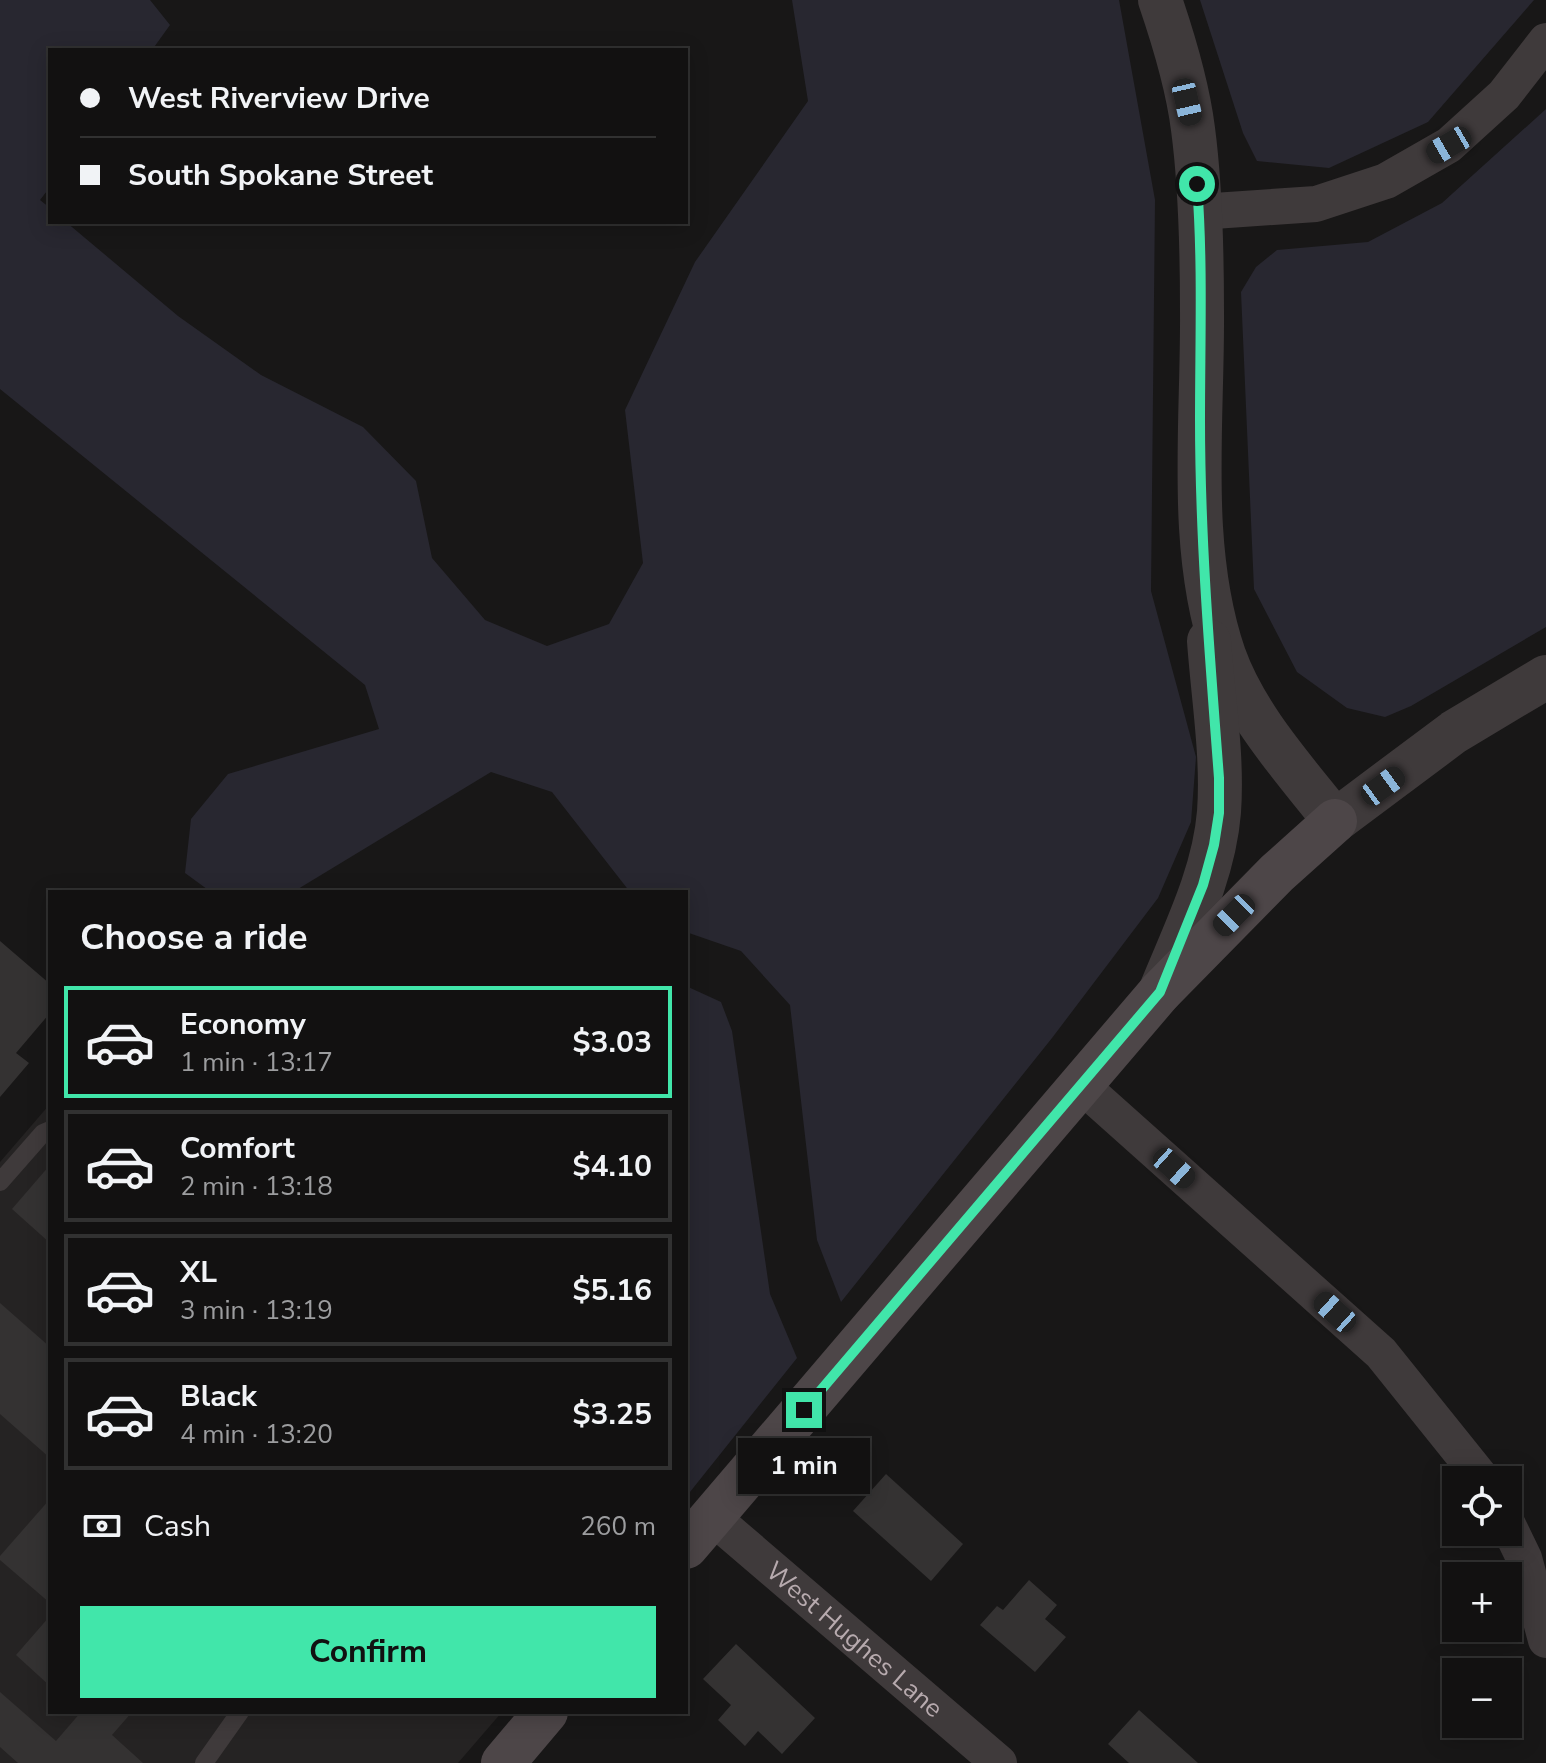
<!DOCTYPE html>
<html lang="en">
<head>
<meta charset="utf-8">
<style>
  :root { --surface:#121111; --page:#1b1a1a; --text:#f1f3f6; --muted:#9c9d9f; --line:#313131; --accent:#41e6aa }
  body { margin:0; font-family:"Nunito Sans",sans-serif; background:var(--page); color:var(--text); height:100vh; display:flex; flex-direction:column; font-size:30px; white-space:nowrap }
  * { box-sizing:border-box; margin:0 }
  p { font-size:26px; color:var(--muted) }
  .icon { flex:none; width:44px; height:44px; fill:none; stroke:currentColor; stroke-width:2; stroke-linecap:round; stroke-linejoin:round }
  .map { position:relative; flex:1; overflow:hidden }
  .drawer { position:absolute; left:48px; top:890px; width:640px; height:824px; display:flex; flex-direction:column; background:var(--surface); border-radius:0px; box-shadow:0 4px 20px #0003,0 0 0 2px var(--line) }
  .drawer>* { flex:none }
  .guide { position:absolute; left:48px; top:48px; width:640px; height:176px; border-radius:0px; box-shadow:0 4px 20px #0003,0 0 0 2px var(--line); display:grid; align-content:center; height:176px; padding:0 32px; background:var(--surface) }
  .tools { position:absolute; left:1442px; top:1466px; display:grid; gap:16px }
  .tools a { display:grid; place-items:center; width:80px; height:80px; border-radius:0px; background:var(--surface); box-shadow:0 4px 20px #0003,0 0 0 2px var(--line); font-size:40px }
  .end { position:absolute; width:36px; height:36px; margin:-18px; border:10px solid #41e6aa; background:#111; box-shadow:0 0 0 4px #111 }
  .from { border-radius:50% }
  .bubble { position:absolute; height:56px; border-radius:0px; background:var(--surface); box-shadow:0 4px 20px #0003,0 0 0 2px var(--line); font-size:26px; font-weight:700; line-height:56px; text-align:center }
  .car { position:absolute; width:24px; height:48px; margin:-24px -12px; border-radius:10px; box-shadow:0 0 6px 2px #0007; background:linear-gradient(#222 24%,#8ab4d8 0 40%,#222 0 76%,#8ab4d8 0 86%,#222 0) }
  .guide b { display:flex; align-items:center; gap:28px; height:76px; font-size:30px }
  .guide b+b { border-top:2px solid var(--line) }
  .guide i { width:20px; height:20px; background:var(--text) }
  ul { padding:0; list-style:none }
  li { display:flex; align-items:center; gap:24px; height:112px; margin:0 16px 12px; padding:0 16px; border:4px solid var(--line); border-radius:0px }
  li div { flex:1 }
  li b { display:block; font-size:30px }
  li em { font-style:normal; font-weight:700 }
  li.selected { border-color:var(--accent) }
  li>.icon { width:72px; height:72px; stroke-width:1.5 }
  h2 { padding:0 32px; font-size:36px; line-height:96px }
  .pay { display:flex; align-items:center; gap:20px; height:88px; padding:0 32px; font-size:30px }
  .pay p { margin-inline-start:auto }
  .cta { display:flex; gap:16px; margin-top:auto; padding:16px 32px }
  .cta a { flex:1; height:92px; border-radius:0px; background:var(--accent); color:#111; font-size:32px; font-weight:700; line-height:92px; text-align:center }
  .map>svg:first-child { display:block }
  .built { fill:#252323 }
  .green { fill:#282730 }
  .building { fill:#343232 }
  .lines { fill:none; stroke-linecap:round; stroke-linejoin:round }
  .service { stroke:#3f3a3b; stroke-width:18 }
  .minor { stroke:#3f3a3b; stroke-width:36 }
  .tertiary { stroke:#3f3a3b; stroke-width:44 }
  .secondary { stroke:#4d4648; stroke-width:44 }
  .route { stroke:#41e6aa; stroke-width:10 }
  .labels { text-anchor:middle; stroke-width:8; stroke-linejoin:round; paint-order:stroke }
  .street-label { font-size:26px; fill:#b7aaae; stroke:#131212 }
</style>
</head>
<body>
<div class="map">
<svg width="1546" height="1763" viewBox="0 0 1546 1763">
  <rect width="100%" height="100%" fill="#181717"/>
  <path class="built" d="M 50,1104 L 50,1712 L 502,1712 L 458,1763 L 0,1763 L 0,1162 Z"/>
  <g class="green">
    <path d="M 0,0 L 150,0 L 170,25 L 152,50 L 50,50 L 50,187 L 40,200 L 50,208 L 50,222 L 66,222 L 178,316 L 261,375 L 363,427 L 416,481 L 432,558 L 485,620 L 547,646 L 609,624 L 643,563 L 625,410 L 695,262 L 808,101 L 792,0 L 1119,0 L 1155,200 L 1151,591 L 1196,757 L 1191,822 L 1158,898 L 1052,1038 L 841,1302 L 817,1240 L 790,1005 L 741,951 L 686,932 L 686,892 L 630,892 L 552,792 L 491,772 L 293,892 L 211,892 L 185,873 L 191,819 L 228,774 L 379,729 L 365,685 L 0,389 Z"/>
    <path d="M 1200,0 L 1534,0 L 1428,122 L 1329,168 L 1257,161 L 1243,133 Z"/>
    <path d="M 1546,109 L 1546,627 L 1411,706 L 1385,717 L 1347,708 L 1297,672 L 1254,589 L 1241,292 L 1256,267 L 1277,250 L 1368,242 L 1442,203 Z"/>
    <path d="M 686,986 L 721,1002 L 732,1031 L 770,1294 L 797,1358 L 686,1497 Z"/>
  </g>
  <g class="building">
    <path d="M 0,941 L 50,984 L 50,1013 L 16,1053 L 29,1063 L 0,1097 Z"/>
    <path d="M 50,1165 L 50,1243 L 12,1209 Z"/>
    <path d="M 0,1303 L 50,1347 L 50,1458 L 0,1414 Z"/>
    <path d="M 886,1474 L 963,1544 L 931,1581 L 853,1511 Z"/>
    <path d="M 50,1499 L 50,1603 L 0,1560 L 0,1556 Z"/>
    <path d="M 1029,1580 L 1057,1605 L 1045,1619 L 1066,1637 L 1035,1672 L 980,1625 L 997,1606 L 1003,1610 Z"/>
    <path d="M 50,1616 L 50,1686 L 16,1655 Z"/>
    <path d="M 736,1644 L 815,1718 L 782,1754 L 758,1731 L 745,1746 L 718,1720 L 731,1705 L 703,1679 Z"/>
    <path d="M 0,1692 L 56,1741 L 81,1712 L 132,1712 L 112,1735 L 143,1763 L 18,1763 L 0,1747 Z"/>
    <path d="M 1139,1710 L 1198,1763 L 1129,1763 L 1108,1744 Z"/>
  </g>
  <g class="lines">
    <g class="service">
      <path d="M 0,1182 L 43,1133 L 50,1130"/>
      <path d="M 204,1763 L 240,1712"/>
    </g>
    <g class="minor">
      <path d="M 1199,212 L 1316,204 L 1386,181 L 1449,145 L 1504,95 L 1546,41"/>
      <path d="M 1082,1086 L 1381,1353 L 1483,1480"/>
      <path id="s1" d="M 712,1517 L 999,1763"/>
      <path d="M 1508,1525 L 1524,1558 L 1546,1640"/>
    </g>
    <g class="tertiary">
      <path d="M 1160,0 C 1173,38 1188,89 1193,129 C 1201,189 1202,251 1202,311 C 1203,423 1187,547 1224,655 C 1246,717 1295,770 1335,821 L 1454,732 L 1546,677"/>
      <path d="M 1160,992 C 1183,935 1214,875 1219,812 C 1223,756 1213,697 1209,641"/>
    </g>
    <g class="secondary">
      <path d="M 686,1547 L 1160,992 L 1277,873 L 1335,821"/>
      <path d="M 503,1763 L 546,1712"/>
    </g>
  </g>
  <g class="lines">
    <path class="route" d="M 804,1410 L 1160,992 L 1203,885 L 1214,845 L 1219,813 L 1219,778 C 1210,659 1200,540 1200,420 C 1200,341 1203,263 1197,184"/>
  </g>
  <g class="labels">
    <g class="street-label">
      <text dy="9" stroke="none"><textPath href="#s1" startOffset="188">West Hughes Lane</textPath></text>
    </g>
  </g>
</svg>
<div class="tools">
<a><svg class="icon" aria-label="locate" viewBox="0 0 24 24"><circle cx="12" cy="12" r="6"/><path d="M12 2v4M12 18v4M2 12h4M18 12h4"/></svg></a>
<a>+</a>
<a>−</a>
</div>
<i class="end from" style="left:1197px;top:184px"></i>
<i class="end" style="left:804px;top:1410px"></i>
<div class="bubble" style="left:738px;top:1438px;width:132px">1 min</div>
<i class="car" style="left:1187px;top:102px;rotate:167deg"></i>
<i class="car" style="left:1449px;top:145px;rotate:240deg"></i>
<i class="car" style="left:1383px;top:786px;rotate:54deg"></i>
<i class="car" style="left:1234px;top:915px;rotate:225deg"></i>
<i class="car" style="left:1174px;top:1168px;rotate:132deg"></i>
<i class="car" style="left:1335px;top:1312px;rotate:312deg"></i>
<div class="guide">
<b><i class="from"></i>West Riverview Drive</b>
<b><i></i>South Spokane Street</b>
</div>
<section class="drawer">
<h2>Choose a ride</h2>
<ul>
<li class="selected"><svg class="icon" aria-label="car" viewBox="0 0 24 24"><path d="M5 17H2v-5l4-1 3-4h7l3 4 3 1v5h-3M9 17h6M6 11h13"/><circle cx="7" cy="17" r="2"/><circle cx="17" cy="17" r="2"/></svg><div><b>Economy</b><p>1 min · 13:17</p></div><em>$3.03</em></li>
<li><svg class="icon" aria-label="car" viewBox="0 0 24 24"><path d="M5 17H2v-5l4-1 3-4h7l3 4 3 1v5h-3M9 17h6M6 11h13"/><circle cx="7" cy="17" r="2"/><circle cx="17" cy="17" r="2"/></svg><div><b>Comfort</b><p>2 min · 13:18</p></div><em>$4.10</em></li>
<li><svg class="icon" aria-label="car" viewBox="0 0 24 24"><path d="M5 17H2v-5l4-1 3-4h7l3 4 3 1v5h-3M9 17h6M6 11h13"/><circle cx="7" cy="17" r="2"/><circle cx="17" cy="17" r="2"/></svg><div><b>XL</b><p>3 min · 13:19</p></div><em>$5.16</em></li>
<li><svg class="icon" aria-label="car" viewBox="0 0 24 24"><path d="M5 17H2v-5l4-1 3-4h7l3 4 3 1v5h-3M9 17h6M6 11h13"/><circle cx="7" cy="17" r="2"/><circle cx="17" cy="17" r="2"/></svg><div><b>Black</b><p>4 min · 13:20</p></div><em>$3.25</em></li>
</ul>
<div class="pay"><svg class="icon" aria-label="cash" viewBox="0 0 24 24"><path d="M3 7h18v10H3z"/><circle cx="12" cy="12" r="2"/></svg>Cash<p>260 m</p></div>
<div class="cta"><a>Confirm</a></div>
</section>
</div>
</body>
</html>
